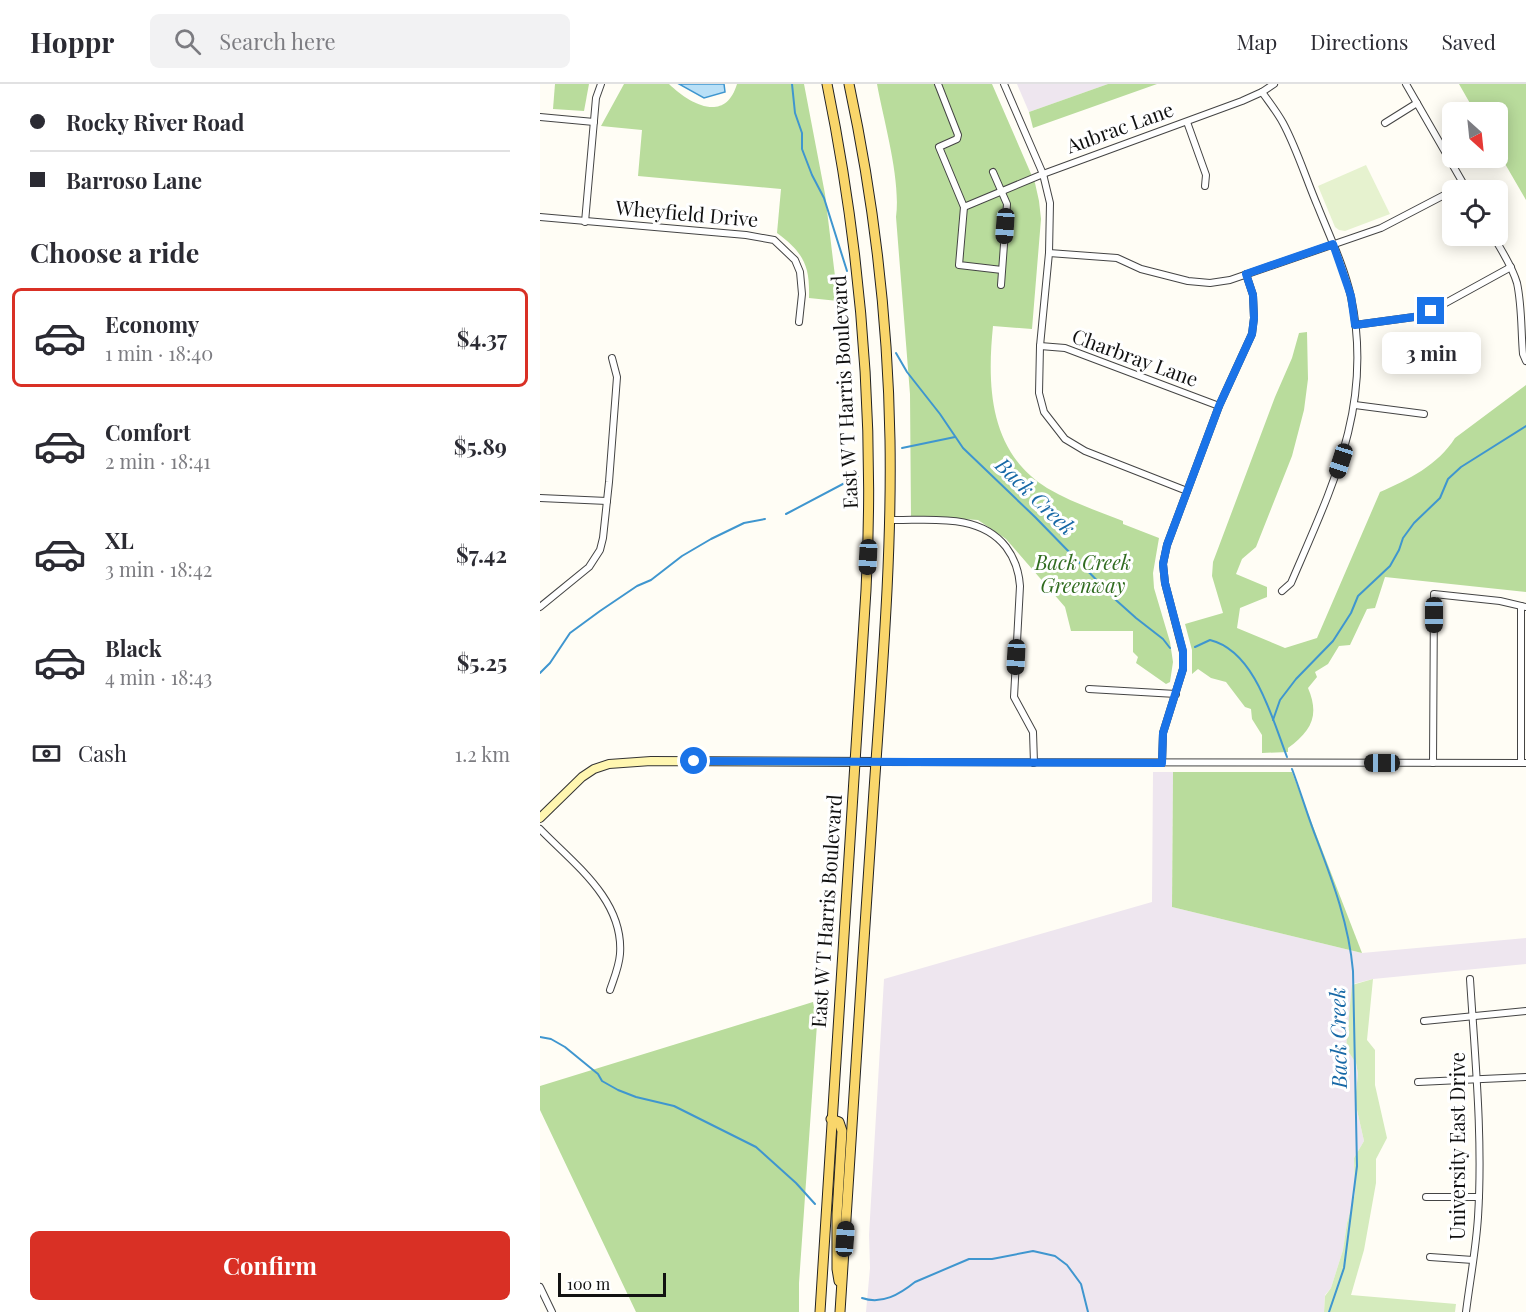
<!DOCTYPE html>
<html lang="en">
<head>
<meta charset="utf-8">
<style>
  :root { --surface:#fff; --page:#f2f2f3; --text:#2b2b33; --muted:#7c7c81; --line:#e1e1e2; --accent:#d93025 }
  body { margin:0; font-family:"Playfair Display",serif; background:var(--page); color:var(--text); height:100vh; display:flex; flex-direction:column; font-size:22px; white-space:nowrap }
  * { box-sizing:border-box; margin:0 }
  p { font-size:20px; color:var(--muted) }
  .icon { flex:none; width:33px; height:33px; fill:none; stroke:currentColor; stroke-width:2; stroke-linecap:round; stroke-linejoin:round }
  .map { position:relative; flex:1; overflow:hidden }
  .side { display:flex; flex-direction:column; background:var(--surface); width:540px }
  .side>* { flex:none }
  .top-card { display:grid; align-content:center; height:132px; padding:0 30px; background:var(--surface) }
  .needle { width:39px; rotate:153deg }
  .controls { position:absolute; left:902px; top:18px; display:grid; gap:12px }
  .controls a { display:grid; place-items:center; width:66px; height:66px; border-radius:9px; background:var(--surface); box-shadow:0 3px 15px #0003; font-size:30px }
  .scale { position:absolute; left:18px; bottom:15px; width:108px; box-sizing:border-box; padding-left:6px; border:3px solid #111; border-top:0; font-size:16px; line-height:21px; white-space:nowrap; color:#111; -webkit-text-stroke:4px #fff; paint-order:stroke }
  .end { position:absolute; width:27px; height:27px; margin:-14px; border:8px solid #1a73e8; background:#fff; box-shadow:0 0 0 3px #fff }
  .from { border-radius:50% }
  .bubble { position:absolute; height:42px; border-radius:9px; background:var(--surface); box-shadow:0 3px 15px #0003; font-size:20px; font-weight:700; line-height:42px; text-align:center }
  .car { position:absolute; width:18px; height:36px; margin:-18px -9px; border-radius:8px; box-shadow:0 0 4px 2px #0007; background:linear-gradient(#222 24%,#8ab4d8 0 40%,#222 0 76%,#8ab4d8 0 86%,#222 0) }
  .top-card b { display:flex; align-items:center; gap:21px; height:57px; font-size:22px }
  .top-card b+b { border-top:2px solid var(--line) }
  .top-card i { width:15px; height:15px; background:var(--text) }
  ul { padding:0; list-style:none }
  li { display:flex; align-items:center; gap:18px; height:99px; margin:0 12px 9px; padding:0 18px; border:3px solid transparent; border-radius:9px }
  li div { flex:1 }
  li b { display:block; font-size:22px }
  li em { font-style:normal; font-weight:700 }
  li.on { border-color:var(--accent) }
  li>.icon { width:54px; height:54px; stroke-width:1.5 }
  h2 { padding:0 30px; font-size:27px; line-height:72px }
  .pay { display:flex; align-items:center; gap:15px; height:66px; padding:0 30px; font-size:22px }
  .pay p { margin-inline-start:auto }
  .action { display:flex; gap:12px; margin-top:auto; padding:12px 30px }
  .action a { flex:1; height:69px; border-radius:9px; background:var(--accent); color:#fff; font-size:24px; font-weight:700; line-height:69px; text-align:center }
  header { display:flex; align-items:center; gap:36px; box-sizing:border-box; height:84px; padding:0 30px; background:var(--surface); border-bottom:2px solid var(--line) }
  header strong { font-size:28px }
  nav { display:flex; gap:33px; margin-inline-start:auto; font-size:21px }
  .search { width:420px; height:54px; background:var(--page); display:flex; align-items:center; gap:15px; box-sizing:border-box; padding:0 21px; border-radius:9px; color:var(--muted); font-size:22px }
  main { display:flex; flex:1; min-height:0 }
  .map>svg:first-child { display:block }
  .industrial { fill:#eee6ef }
  .green { fill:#d5ebbd }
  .forest { fill:#b9dc9c }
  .pitch { fill:#e6f2cf }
  .water { fill:#b9e0f7; stroke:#3f96cf; stroke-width:1.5 }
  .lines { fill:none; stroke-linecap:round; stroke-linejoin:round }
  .stream { stroke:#3f96cf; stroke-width:2 }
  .street-casing { stroke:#444; stroke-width:8 }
  .secondary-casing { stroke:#333; stroke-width:10 }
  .primary-casing { stroke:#222; stroke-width:11 }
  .street { stroke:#fff; stroke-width:6 }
  .secondary { stroke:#fff6b0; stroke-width:8 }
  .primary { stroke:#f9d66b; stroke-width:9 }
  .route { stroke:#1a73e8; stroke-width:8 }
  .labels { text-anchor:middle; stroke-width:6; stroke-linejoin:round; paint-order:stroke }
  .street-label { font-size:20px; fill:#111; stroke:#fff }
  .park-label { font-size:20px; font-style:italic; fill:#2f6b1f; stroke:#fff }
  .water-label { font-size:21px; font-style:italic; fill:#1768a6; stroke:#fff }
</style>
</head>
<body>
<header>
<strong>Hoppr</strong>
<div class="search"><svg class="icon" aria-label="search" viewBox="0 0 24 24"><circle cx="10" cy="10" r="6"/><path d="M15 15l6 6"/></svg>Search here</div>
<nav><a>Map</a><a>Directions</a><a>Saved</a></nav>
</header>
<main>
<section class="side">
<div class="top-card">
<b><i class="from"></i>Rocky River Road</b>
<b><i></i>Barroso Lane</b>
</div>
<h2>Choose a ride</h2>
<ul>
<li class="on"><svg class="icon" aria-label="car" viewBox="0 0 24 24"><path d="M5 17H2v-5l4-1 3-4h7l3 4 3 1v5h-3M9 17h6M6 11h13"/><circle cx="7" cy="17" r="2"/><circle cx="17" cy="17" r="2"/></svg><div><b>Economy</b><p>1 min · 18:40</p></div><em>$4.37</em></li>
<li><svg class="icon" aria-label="car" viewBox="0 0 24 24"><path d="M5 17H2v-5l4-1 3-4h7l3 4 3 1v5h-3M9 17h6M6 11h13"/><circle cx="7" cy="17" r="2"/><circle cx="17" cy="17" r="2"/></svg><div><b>Comfort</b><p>2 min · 18:41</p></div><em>$5.89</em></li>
<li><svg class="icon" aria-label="car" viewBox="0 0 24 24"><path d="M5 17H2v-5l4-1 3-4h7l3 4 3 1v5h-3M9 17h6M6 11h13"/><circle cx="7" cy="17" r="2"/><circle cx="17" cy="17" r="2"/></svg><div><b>XL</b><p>3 min · 18:42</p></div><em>$7.42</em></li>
<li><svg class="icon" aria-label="car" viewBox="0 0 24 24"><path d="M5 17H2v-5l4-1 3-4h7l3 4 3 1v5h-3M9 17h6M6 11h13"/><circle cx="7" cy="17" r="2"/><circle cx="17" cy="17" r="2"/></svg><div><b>Black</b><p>4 min · 18:43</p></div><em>$5.25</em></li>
</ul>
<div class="pay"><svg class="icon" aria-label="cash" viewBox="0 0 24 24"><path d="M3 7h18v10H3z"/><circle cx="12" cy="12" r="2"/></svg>Cash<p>1.2 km</p></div>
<div class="action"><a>Confirm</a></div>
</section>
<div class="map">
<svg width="986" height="1228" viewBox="0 0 986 1228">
  <rect width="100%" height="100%" fill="#fffdf5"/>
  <g class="industrial">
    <path d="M 477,0 L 568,0 L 489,28 Z"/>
    <path d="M 613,688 L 633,688 L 632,823 L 822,869 L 986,854 L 986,880 L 833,895 L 813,900 L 806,964 L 816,979 L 818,990 L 815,1017 L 824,1057 L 814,1074 L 815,1110 L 807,1139 L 803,1166 L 791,1204 L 785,1211 L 784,1228 L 326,1228 L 330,1184 L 329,1151 L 344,895 L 612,818 Z"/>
  </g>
  <path class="green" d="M 833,895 L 827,956 L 835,966 L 835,1001 L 847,1054 L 836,1075 L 836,1099 L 824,1166 L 811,1211 L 916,1220 L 915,1228 L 784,1228 L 785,1212 L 791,1204 L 803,1166 L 807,1139 L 815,1110 L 814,1074 L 824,1057 L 815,1017 L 818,990 L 816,979 L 806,964 L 812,901 Z"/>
  <g class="forest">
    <path d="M 15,0 L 49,0 L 44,27 L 13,25 Z"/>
    <path d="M 84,0 L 129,0 C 150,20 185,40 197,0 L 264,0 L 285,110 L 298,217 L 269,214 C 270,182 264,169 237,149 L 241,105 L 98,92 L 102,46 L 61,42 Z"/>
    <path d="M 337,0 L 452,0 L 495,99 L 499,117 L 501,135 L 492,245 L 453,242 C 447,302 449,368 507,404 C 531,418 557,427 583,437 L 583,440 L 619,454 L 613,489 L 614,504 L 630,558 L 633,578 L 630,598 L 626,600 L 596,579 L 598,573 L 593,568 L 593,547 L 531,547 L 525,523 L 466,455 L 438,436 L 371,432 L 370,310 L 356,133 C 361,96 344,38 337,0 Z"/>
    <path d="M 568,0 L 617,0 L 493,44 L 489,28 Z"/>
    <path d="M 919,0 L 986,0 L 986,116 L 957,66 L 957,28 L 935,28 Z"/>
    <path d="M 767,248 L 768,295 L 764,326 L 752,372 L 716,463 L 702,475 L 696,490 L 727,503 L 727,513 L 700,524 L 697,544 L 745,564 L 777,554 L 840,408 C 868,396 898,381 915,354 L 986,301 L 986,508 L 845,493 L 835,524 L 827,525 L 810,561 L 799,562 L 788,580 L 775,588 L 777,593 L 768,604 C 780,632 771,647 748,664 L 748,668 L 722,669 L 722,651 L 712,635 L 711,625 L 705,623 L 686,598 L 671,594 L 658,585 L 652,590 L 652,566 L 645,540 L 683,529 L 672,492 L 673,478 L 735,313 L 752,274 L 759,249 Z"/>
    <path d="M 633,688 L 752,688 L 822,869 L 632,823 Z"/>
    <path d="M 273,918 L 277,940 L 259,1199 L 259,1228 L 96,1228 L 0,1026 L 0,1002 Z"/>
  </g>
  <path class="pitch" d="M 826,81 L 850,130 L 805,147 L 799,146 L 795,143 L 778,102 Z"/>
  <path class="water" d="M 139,0 L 184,0 L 185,8 L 164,14 Z"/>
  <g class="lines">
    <g class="stream">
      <path d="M 252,0 L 255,29 L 262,49 L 262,65 L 272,91 L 284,114 L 307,187"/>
      <path d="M 356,269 L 367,288 L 400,330 L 423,364 L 495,433 L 577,517 L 596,534 L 623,555 L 630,564"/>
      <path d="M 362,364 L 415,353"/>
      <path d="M 246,430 L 318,392"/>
      <path d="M 655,563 L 670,556 C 715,567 732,634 747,673"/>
      <path d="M 0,589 L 10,579 L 30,549 L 60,527 L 97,502 L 111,496 L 142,472 L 171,455 L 204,439 L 225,435"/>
      <path d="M 733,636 L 740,616 L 756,595 L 793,557 L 811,529 L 818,512 L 850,482 L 859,466 L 863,454 L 874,439 L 900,414 L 908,395 L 921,383 L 986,342"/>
      <path d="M 752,685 C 761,709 768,733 777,756 C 793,798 809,841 813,887 L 817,1082 L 804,1184 L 789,1228"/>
      <path d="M 0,953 L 11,955 L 25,963 L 58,990 L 62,997 L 78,1006 L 96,1013 L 134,1022 L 216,1063 L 256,1099 L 275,1120"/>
      <path d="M 322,1214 C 342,1221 360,1210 375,1198 L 429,1175 L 452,1175 L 493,1167 L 515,1172 L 527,1181 L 541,1200 L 548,1228"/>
    </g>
    <defs>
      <g id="street">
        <path d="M 398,0 L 418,51 L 417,55 L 399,63 L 424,123 L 419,181 L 462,186"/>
        <path d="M 464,0 L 503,90 L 510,119 L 509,169 L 500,262 L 499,309 L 504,328 L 525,355 L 545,367 L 647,407"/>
        <path d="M 866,0 L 927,106"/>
        <path d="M 722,8 C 729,18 737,28 743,39 C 757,65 766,95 778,123 C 790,153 804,182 811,213 C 834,321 792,403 751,499 L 742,507"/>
        <path d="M 0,33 L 54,38"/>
        <path d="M 647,38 L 666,91 L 665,102"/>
        <path d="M 845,39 L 877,19"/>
        <path d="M 453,88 L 467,120 L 461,201"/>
        <path d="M 424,123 L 503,90 L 702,17 L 722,8 L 734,0"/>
        <path d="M 0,133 L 206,151 L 234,156 L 255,176 L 260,188 L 262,210 L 259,238"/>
        <path d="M 45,138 L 56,14 L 61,0"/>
        <path d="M 953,152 C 962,167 972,182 977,199 C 982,222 981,247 983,270 L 986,277"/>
        <path d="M 509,169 L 577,174 L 601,185 L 648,197 L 670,199 L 690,196 L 841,144 L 912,107"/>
        <path d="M 815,241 L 874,233 L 891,227 L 971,183"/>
        <path d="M 500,262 L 525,264 L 679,322"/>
        <path d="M 815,321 L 884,330"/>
        <path d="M 0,414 L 67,417"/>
        <path d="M 349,436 C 389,437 439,428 466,463 C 475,475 479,487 480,502 L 474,613 L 493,648 L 494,679"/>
        <path d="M 0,523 L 49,483 L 60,466 L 63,454 L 69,398 L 77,293 L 72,274"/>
        <path d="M 549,605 L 636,610"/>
        <path d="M 337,678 L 986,679"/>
        <path d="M 622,679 L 623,649 L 643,585 L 643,568 L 625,499 L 623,480 L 627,461 L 679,322 L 712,250 L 714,234 L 713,211 L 706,190"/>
        <path d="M 893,679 L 894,510 L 960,517 L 986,523"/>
        <path d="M 981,679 L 981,522"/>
        <path d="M 0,745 C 34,780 84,816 80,870 C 79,883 74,894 70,906"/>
        <path d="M 884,937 L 986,927"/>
        <path d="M 878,998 L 986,993"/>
        <path d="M 886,1113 L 939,1113"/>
        <path d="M 890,1173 L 933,1176"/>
        <path d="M 0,1203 L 12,1228"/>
        <path d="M 926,1228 C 930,1196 936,1165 938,1133 C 943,1054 935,974 930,895"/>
      </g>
      <path id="secondary" d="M 0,734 L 42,693 L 54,685 L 69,680 L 111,677 L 337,678"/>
      <g id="primary">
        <path d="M 291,1035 L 299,1038 L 302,1047 L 297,1130 L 297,1185 L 299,1197"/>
        <path d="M 280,1228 L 326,506 C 335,335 321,167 287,0"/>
        <path d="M 300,1228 C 310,1059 322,890 333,721 C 341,600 352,478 350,356 C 348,237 334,117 309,0"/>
      </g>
    </defs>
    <use href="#street" class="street-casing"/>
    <use href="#secondary" class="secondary-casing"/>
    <use href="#primary" class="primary-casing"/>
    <use href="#street" class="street"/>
    <use href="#secondary" class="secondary"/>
    <use href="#primary" class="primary"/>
  </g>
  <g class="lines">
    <path class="route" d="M 154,677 L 622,679 L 623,649 L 643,585 L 643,567 L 625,499 L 623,480 L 627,461 L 679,322 L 712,250 L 714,234 L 713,211 L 706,190 L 793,160 L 811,212 L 815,241 L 874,233 L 891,227"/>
  </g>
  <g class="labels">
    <g class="street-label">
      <text transform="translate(580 44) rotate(-20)" y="7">Aubrac Lane</text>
      <text transform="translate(147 130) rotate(5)" y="7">Wheyfield Drive</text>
      <text transform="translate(595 274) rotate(20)" y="7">Charbray Lane</text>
      <text transform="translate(305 308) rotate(-93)" y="7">East W T Harris Boulevard</text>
      <text transform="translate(287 827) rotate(-86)" y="7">East W T Harris Boulevard</text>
      <text transform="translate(918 1062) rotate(-90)" y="7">University East Drive</text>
    </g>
    <g class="park-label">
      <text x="543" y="486">Back Creek<tspan x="543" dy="23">Greenway</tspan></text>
    </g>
    <g class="water-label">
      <text transform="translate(495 413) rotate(44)" y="7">Back Creek</text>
      <text transform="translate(799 954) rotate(-91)" y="7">Back Creek</text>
    </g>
  </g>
</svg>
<div class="controls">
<a><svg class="needle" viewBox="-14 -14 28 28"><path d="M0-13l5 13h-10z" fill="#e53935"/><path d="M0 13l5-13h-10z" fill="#7c7c81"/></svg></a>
<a><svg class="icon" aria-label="locate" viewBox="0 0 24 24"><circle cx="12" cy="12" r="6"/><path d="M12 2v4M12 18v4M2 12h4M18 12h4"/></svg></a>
</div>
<div class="scale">100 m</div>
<i class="end from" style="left:154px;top:677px"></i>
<i class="end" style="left:891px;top:227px"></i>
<div class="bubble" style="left:842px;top:248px;width:99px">3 min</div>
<i class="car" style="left:465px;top:142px;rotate:184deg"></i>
<i class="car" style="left:801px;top:377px;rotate:198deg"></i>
<i class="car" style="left:328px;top:473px;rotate:183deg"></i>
<i class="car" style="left:894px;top:531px;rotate:180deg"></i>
<i class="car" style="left:476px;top:573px;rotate:183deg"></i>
<i class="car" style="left:842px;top:679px;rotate:270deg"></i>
<i class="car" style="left:305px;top:1155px;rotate:4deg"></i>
</div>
</main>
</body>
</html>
